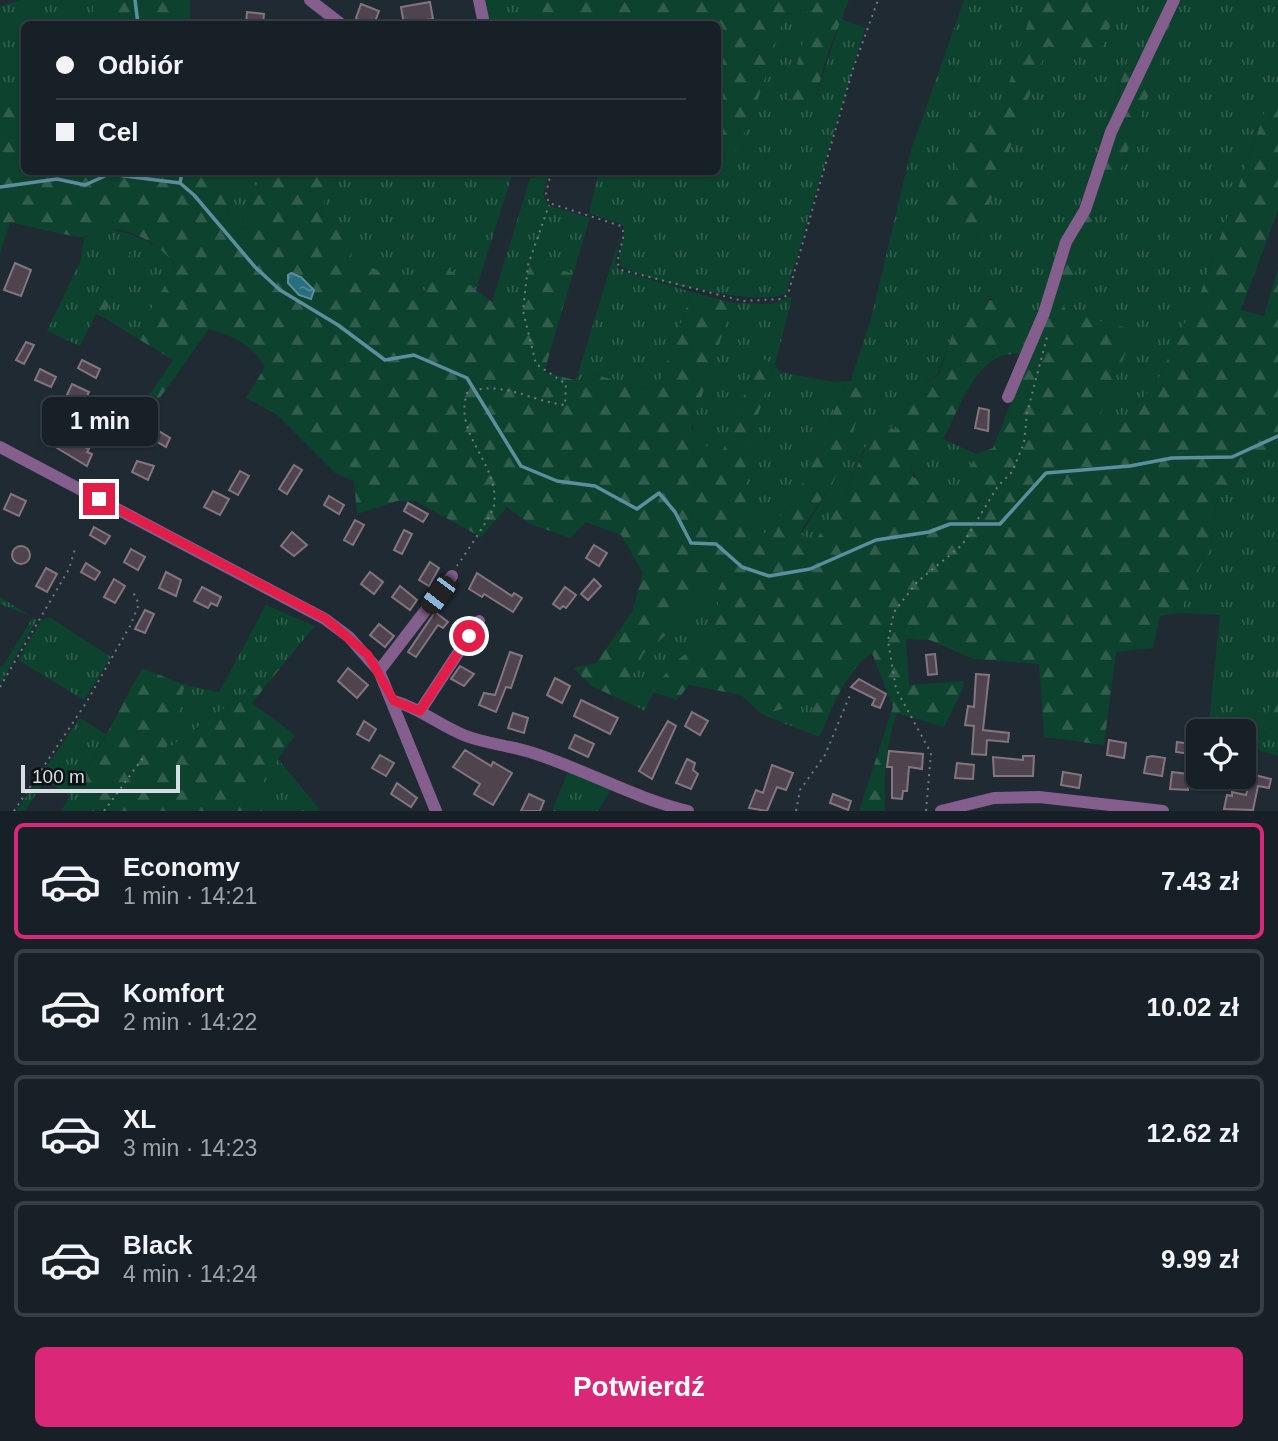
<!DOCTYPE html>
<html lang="pl">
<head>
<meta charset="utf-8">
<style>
  :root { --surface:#172026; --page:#20282e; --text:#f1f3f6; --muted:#9ea3a7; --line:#363e43; --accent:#db2777 }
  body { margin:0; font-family:Helvetica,sans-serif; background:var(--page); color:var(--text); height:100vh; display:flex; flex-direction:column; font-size:26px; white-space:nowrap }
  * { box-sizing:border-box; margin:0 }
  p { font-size:23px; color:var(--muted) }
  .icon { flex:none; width:38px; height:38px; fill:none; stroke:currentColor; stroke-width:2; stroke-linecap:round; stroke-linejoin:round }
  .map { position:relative; height:811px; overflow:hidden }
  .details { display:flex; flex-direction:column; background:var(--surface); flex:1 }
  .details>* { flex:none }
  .banner { position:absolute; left:21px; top:21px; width:700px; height:154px; border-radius:10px; box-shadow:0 2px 5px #0004,0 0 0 2px var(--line); display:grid; align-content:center; height:154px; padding:0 35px; background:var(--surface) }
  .tools { position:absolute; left:1186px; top:719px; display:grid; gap:14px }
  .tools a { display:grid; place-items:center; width:70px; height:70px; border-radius:10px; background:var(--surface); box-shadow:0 2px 5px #0004,0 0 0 2px var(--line); font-size:35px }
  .scale { position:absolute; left:21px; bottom:18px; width:159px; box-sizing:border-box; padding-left:7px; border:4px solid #d6dde3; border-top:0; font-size:19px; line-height:24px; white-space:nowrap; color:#d6dde3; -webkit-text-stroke:5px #0d1216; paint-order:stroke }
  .end { position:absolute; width:32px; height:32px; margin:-16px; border:9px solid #e11d48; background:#fff; box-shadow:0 0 0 4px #fff }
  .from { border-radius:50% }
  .bubble { position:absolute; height:49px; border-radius:10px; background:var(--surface); box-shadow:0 2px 5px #0004,0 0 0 2px var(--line); font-size:23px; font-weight:700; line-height:49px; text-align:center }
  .car { position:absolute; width:21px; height:42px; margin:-21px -10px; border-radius:9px; box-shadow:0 0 5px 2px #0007; background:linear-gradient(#222 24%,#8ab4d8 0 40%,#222 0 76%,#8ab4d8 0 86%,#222 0) }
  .banner b { display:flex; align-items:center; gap:24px; height:66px; font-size:26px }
  .banner b+b { border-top:2px solid var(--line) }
  .banner i { width:18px; height:18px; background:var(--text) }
  ul { padding:12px 0 0; list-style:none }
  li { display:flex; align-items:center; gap:21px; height:116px; margin:0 14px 10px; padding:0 21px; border:4px solid var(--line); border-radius:10px }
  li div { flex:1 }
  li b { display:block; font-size:26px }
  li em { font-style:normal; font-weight:700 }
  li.selected { border-color:var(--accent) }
  li>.icon { width:63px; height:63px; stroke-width:1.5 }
  .cta { display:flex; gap:14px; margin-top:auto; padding:14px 35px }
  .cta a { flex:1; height:80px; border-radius:10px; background:var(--accent); color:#fff; font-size:28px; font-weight:700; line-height:80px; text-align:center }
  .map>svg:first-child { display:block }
  .grass { fill:url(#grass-tufts) }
  .forest { fill:url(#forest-firs) }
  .water { fill:url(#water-ripples); stroke:#5c8f9e; stroke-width:2 }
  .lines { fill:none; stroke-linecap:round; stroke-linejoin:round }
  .stream { stroke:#5c8f9e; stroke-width:3.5 }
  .building { fill:#4f434d; stroke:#827580; stroke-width:2 }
  .path { stroke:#717a82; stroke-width:2; stroke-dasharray:2 5; stroke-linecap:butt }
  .minor { stroke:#845e8c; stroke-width:12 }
  .route { stroke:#e11d48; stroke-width:9 }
</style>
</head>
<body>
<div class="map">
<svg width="1278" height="811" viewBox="0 0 1278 811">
  <defs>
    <pattern id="grass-tufts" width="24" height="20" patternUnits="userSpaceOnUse" patternTransform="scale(1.75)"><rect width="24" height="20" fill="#0d422e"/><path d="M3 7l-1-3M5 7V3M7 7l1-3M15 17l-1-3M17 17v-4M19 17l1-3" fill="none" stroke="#305d4c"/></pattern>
    <pattern id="forest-firs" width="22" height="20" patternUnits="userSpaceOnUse" patternTransform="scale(1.75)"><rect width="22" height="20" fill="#0d422e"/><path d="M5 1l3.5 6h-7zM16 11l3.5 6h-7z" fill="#305d4c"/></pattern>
    <pattern id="water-ripples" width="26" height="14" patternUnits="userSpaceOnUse" patternTransform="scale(1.75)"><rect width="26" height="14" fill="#276e81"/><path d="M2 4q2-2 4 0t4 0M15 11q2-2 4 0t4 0" fill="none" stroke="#508999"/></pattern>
  </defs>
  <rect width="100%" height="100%" fill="#1f2a33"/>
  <g class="grass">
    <path d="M 21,0 L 93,0 L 93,24 L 24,24 L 24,88 L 0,88 L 0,6 Z"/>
    <path d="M 483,0 L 538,0 L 521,24 L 487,24 Z"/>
    <path d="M 964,0 L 1039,0 L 1030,16 L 1000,112 L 939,218 L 976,240 L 1048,45 L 1095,60 L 1122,0 L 1172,0 L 1148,54 L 1128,59 L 1073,226 L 1035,325 L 1017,307 L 990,298 L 955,326 L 938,374 L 910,395 L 899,428 L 894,430 L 883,420 L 863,451 L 843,498 L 812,546 L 801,534 L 833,483 L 854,380 L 851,379 L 871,319 L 911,150 Z"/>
    <path d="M 1177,0 L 1278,0 L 1278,75 L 1198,300 L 1155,385 L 1126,416 L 1116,420 L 1100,416 L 1064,306 L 1100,196 L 1115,184 L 1164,51 L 1153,53 Z"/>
    <path d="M 812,11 L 788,98 L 813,106 L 841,19 L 865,28 L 786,293 C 765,308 643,281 621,266 C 615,252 628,239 623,225 L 589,213 L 599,172 L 718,172 L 718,158 L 730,161 L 753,115 L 785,14 Z"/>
    <path d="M 232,172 L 265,172 L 256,186 L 244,229 L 226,223 Z"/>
    <path d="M 330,172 L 513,172 L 476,290 L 448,269 L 437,270 L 423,293 L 350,257 L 321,217 Z"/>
    <path d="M 532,172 L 549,172 L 543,194 L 547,205 L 590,218 L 573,274 L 532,259 L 516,310 L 492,302 Z"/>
    <path d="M 103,228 C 132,232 158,242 176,266 L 135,337 L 103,317 L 131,264 L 131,253 L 117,271 L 80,346 L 47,331 L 80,262 L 84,238 Z"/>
    <path d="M 621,232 L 615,262 L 619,270 L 692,292 L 656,392 L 588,372 L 579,381 L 576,380 Z"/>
    <path d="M 789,297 L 792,298 L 775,365 L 780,372 L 834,382 L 847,381 L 796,499 L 764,534 C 755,525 745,510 743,497 C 739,459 763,403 774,365 L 759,357 L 719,461 L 694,434 L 692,419 L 733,303 L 772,304 Z"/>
    <path d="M 943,439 L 976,454 L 966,476 L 953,492 C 930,483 914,487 909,460 L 930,443 Z"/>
    <path d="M 1278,451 L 1278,663 L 1266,729 L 1278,729 L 1278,756 L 1244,746 L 1244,732 L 1208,731 L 1220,615 L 1179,613 L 1210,546 L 1217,499 L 1248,466 Z"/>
    <path d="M 727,577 L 717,591 L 719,611 L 708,647 C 673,652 659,680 645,711 L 620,699 L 644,653 L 665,636 L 695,599 L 717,580 Z"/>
    <path d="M 0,597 L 37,620 L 0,684 L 0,666 L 3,666 L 33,617 L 0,604 Z"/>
    <path d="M 266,605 L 315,626 L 281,667 L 165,751 L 185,685 L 219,692 Z"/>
    <path d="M 51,618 L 111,657 L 84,700 L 18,660 L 42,619 Z"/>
    <path d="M 820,683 L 812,711 L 814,722 L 823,729 L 819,737 L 763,715 L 791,706 Z"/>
    <path d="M 80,718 L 106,734 L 76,791 L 104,807 L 101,811 L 61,811 L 70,796 L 45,780 L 25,811 L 16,811 Z"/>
    <path d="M 278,759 L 321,811 L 242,811 Z"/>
    <path d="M 568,772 L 611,789 L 598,811 L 552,811 Z"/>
  </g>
  <g class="forest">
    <rect x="93" y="0" width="97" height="24"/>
    <path d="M 538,0 L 849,0 L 828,53 L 813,107 L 788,98 L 811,11 L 785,14 L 753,115 L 730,161 L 718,158 L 718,24 L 521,24 Z"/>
    <path d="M 1039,0 L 1122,0 L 1095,60 L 1048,46 L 976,240 L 939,218 L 974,116 L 1000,112 L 1030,16 Z"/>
    <path d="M 1165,51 L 1115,184 L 1100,197 L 1064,306 L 1067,312 L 1135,330 L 1100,416 L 1115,420 L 1126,416 L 1155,385 L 1165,366 L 1176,338 L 1198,300 L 1278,75 L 1278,210 L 1241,310 L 1264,316 L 1278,268 L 1278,451 L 1248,466 L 1217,499 L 1210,546 L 1179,613 L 1160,616 L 1153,648 L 1116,652 L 1104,745 L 1044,737 L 1039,664 L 973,659 L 930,640 L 906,639 L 909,685 L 963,681 L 964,686 L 944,727 L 897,713 C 885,747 884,776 885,811 L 859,811 L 893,707 L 872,653 C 847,670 834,703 823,729 L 814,722 L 812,711 L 820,683 L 791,706 L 763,715 L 741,695 L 689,685 L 677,700 L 653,692 C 669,668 678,652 708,646 L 719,611 L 717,591 L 725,577 L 717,580 L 695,599 L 665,636 L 644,653 L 620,699 L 593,687 L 573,668 L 596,663 L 632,612 L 643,573 L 621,535 L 586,522 L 570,538 L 530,524 L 507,507 L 481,537 L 415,501 L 397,501 L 357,514 L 354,481 L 335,473 L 276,414 L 246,398 L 265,367 C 251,344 234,336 209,329 L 159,399 L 149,395 L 173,360 L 135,337 L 176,266 C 161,246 132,227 105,229 C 96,229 89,238 80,237 C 57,234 33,227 10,222 L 0,254 L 0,88 L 24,88 L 24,172 L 232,172 L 226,222 L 243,229 L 256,186 L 265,172 L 330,172 L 321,217 L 355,236 L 351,257 L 423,293 L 437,270 L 448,269 L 492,302 L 516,310 L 532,259 L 573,274 L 544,372 L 579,381 L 587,372 L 656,392 L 692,292 L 733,303 L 691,428 L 719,460 L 759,357 L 774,365 C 760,416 722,491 764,534 L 796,499 L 847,381 L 854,380 L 862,394 L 863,404 L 833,483 L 803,527 L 801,534 L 812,546 L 843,498 L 876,424 L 883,420 L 894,430 L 899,428 L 910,395 L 939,374 L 955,326 L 979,300 L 1003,300 L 1017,307 L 1035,325 L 1022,355 C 978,345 960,410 943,439 L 930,443 L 909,460 L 913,477 L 953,492 L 966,476 L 976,454 L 993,448 L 1046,315 L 1128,59 Z"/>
    <path d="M 132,252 L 131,264 L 103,317 L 96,314 L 117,271 Z"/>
    <path d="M 1278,663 L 1278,729 L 1265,729 Z"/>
    <path d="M 281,667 L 252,703 L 295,735 L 242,811 L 106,811 L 76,791 L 142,668 L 185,685 L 166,750 Z"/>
  </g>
  <path class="water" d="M 291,273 L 301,277 L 314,290 L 311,299 L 299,295 L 288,283 L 288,275 Z"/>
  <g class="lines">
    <g class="stream">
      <path d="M 135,0 L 138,24"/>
      <path d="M 180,183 L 182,172"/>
      <path d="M 0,187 L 57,179 L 85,185 L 109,174 L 180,183 L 194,195 L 255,267 L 280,290 L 338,325 L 385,360 L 414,355 L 467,378 L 521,466 L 557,481 L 595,486 L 637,509 L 659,493 L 675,512 L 691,543 L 716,544 L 742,567 L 769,576 L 810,569 L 876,540 L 929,532 L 950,524 L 1000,524 L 1046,473 L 1130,466 L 1172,458 L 1232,457 L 1278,436"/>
    </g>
  </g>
  <g class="building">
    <path d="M 430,2 L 433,19 L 404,24 L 401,7 Z"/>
    <path d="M 361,4 L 379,11 L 374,24 L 362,24 L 356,18 Z"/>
    <path d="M 247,12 L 264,14 L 263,24 L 246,24 Z"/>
    <path d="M 15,263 L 31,270 L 21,296 L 4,290 Z"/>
    <path d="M 26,342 L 34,345 L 24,364 L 16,360 Z"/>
    <path d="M 82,360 L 100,369 L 96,378 L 78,368 Z"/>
    <path d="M 40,369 L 56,377 L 51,387 L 35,380 Z"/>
    <path d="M 72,384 L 89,392 L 84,403 L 67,395 Z"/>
    <path d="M 113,404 L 128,411 L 122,422 L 108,415 Z"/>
    <path d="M 979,408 L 989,410 L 988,431 L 975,428 Z"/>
    <path d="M 63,424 L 74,430 L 69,440 L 89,449 L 87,452 L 92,454 L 87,466 L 52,445 Z"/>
    <path d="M 154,428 L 170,438 L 166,447 L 149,437 Z"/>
    <path d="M 137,461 L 154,466 L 148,480 L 132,472 Z"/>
    <path d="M 294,465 L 302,470 L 287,494 L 279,489 Z"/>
    <path d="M 240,471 L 249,476 L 238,495 L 229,490 Z"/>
    <path d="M 213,491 L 229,499 L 220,515 L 204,507 Z"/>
    <path d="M 11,494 L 26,501 L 19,516 L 4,509 Z"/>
    <path d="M 329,496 L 344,505 L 339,514 L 324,505 Z"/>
    <path d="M 408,503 L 428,514 L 423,522 L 404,511 Z"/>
    <path d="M 355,520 L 364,525 L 353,545 L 344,540 Z"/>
    <path d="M 94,527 L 110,536 L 105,544 L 90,535 Z"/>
    <path d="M 404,530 L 412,534 L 402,554 L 394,550 Z"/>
    <path d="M 292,532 L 307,545 L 294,556 L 281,546 Z"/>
    <path d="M 594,545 L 607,553 L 599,566 L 586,558 Z"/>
    <circle cx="21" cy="555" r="9"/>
    <path d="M 131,549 L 145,557 L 138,570 L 124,562 Z"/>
    <path d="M 430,562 L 439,568 L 429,586 L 419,580 Z"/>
    <path d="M 86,563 L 100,572 L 95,580 L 81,572 Z"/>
    <path d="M 46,568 L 57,574 L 47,592 L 36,586 Z"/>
    <path d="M 166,572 L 181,580 L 176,596 L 159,588 Z"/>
    <path d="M 370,572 L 383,582 L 374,594 L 361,584 Z"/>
    <path d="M 477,573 L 512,596 L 514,593 L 522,598 L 513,612 L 484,594 L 482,597 L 469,589 Z"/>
    <path d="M 114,579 L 125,586 L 115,603 L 104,597 Z"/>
    <path d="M 594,579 L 601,586 L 588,600 L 581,594 Z"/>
    <path d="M 400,586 L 417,600 L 410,610 L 392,597 Z"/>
    <path d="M 202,587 L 221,597 L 217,606 L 211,603 L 208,608 L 194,601 Z"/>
    <path d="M 565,587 L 576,595 L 566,608 L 563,606 L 560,609 L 553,604 Z"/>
    <path d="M 145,610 L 154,614 L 145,633 L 135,629 Z"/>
    <path d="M 435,612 L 448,622 L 443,628 L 438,625 L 416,657 L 408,652 Z"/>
    <path d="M 379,624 L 394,636 L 385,647 L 370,635 Z"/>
    <path d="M 510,652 L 522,656 L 511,688 L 506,687 L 496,712 L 479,705 L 484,693 L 495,695 Z"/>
    <path d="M 935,654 L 937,674 L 928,675 L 926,655 Z"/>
    <path d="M 460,666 L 474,674 L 464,686 L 451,679 Z"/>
    <path d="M 348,668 L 368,685 L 357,698 L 338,681 Z"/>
    <path d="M 976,674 L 989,675 L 983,730 L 1009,733 L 1008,742 L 987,740 L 986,755 L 972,754 L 974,726 L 965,725 L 968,706 L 974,707 Z"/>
    <path d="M 555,678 L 570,686 L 562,703 L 547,695 Z"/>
    <path d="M 859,679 L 886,694 L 880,708 L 872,705 L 875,699 L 851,687 Z"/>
    <path d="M 581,700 L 618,718 L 610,734 L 574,716 Z"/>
    <path d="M 692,712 L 708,721 L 700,735 L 685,726 Z"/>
    <path d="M 513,713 L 528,718 L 524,733 L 508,728 Z"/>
    <path d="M 364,721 L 376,729 L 369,741 L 357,734 Z"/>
    <path d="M 668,721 L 676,726 L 652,779 L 639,771 Z"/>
    <path d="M 575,735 L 594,744 L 588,757 L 569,748 Z"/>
    <path d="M 1109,740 L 1126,743 L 1124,758 L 1107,755 Z"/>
    <path d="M 1177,742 L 1199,745 L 1198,755 L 1176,752 Z"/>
    <path d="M 465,750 L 491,766 L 493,762 L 512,773 L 493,805 L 474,794 L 480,784 L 453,767 Z"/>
    <path d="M 889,751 L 923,754 L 922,769 L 909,767 L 907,791 L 903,791 L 902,799 L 892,798 L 892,767 L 887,767 Z"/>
    <path d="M 380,755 L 394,763 L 386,776 L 372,768 Z"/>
    <path d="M 1023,756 L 1034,756 L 1033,776 L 994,776 L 993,757 L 1023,760 Z"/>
    <path d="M 1152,756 L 1165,758 L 1162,776 L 1144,773 L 1147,757 Z"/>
    <path d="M 687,759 L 695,763 L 693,770 L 698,774 L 691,789 L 676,783 Z"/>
    <path d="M 957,763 L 974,765 L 973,779 L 955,778 Z"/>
    <path d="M 772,765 L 793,773 L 786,790 L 777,787 L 767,811 L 749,808 L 756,790 L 763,793 Z"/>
    <path d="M 1063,772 L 1081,775 L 1079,788 L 1061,785 Z"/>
    <path d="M 1172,772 L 1188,774 L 1188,790 L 1170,789 Z"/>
    <path d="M 1251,774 L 1271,779 L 1269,788 L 1258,786 L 1253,810 L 1224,809 L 1227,795 L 1232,796 L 1232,792 L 1246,795 Z"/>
    <path d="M 397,783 L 417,798 L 411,807 L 391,794 Z"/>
    <path d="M 529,794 L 544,801 L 540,811 L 521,811 Z"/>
    <path d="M 833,794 L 851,801 L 848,810 L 830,803 Z"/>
  </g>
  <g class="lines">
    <g class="path">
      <path d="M 551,172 L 546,194 L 549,203 L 621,226 L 624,234 L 617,263 L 622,270 L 743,301 L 782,299 L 788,294 L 853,69 L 878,0"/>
      <path d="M 457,566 C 464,556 493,513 494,506 C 500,463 453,436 467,393 C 500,379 530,401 565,405 L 566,384 L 536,364 L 523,311 L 528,265 L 549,205"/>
      <path d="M 0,687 L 69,569 L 75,549"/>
      <path d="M 14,811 L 86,703 L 130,626 L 139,604 L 132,590"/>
      <path d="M 104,811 L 145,755"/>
      <path d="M 796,811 L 800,790 L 825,755 L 850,695"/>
      <path d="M 926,811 L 931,753 L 896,689 L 888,641 L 894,612 L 917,582 L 962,545 L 998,486 L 1012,472 L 1024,443 L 1027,413 L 1047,337"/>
    </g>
    <g class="minor">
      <path d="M 310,0 L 341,24"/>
      <path d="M 479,0 L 484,24"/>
      <path d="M 1008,397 L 1044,313 L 1066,242 L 1085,210 L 1111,132 L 1174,0"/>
      <path d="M 0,447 L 325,619 L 349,637 L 379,671 L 436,811"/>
      <path d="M 379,671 L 452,576"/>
      <path d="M 394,701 C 420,708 440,726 466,736 C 488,744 511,746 533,753 C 586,770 634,798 688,811"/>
      <path d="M 420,711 L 479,621"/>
      <path d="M 941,811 L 994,798 L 1039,797 L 1163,811"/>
    </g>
  </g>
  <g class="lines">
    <path class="route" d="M 99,499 L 326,619 L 368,655 L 394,701 L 420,711 L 469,636"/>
  </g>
</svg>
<div class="tools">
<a><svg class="icon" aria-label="locate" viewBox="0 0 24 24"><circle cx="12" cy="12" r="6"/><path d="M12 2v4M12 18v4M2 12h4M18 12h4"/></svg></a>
</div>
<div class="scale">100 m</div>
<i class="end from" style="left:469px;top:636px"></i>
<i class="end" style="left:99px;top:499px"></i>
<div class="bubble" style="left:42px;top:397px;width:116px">1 min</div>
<i class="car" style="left:438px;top:595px;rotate:217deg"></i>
<div class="banner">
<b><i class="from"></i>Odbiór</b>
<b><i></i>Cel</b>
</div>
</div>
<section class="details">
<ul>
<li class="selected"><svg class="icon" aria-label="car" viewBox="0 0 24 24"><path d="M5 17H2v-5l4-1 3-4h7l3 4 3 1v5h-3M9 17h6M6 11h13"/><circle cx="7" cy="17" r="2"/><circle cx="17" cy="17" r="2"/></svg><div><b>Economy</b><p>1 min · 14:21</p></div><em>7.43 zł</em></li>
<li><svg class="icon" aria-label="car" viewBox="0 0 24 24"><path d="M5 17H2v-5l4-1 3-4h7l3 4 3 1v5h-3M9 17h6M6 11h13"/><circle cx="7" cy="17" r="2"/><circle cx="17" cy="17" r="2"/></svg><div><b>Komfort</b><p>2 min · 14:22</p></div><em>10.02 zł</em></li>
<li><svg class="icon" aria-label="car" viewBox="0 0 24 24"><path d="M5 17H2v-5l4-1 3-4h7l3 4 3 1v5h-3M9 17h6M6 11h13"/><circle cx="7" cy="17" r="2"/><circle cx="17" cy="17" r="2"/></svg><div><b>XL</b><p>3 min · 14:23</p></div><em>12.62 zł</em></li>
<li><svg class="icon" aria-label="car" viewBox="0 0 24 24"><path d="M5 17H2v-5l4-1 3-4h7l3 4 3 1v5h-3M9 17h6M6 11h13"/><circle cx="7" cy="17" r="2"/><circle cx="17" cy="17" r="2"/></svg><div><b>Black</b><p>4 min · 14:24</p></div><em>9.99 zł</em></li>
</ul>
<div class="cta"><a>Potwierdź</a></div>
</section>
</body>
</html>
